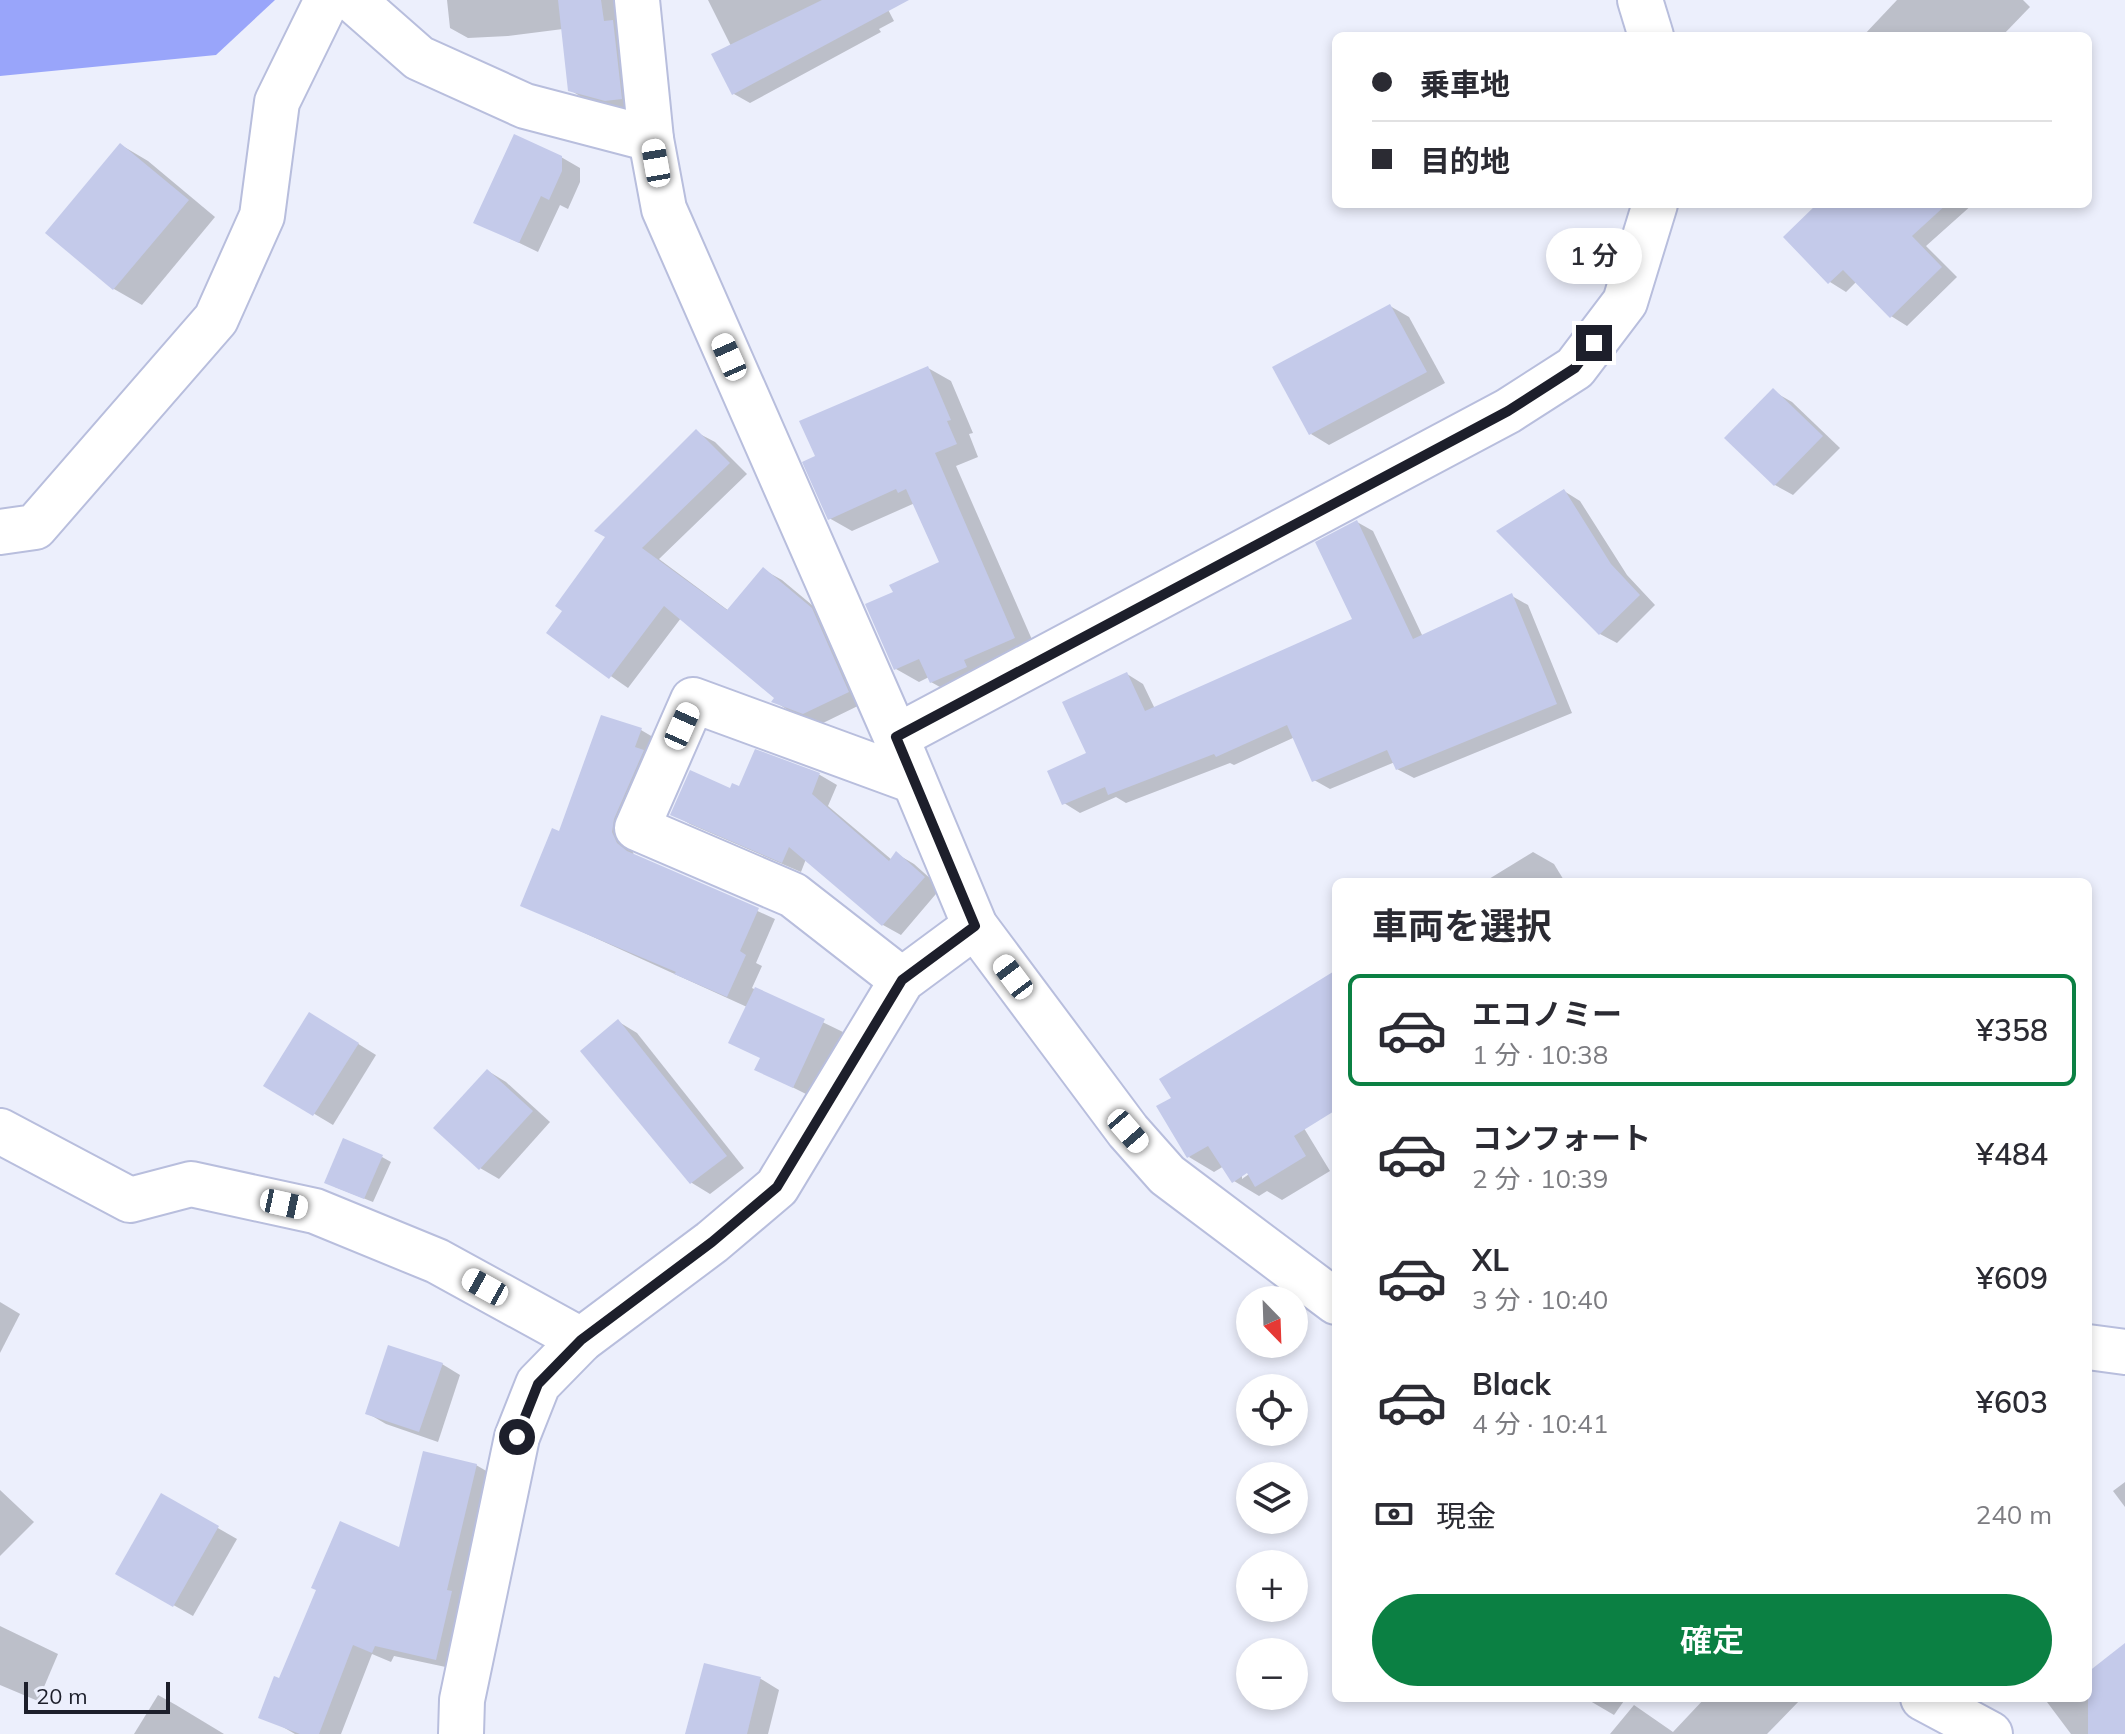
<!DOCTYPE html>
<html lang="ja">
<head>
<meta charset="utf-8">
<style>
  :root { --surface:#fff; --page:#f2f2f3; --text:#2b2b33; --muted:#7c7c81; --line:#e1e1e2; --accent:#0b8043 }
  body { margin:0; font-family:Mulish,"Noto Sans JP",sans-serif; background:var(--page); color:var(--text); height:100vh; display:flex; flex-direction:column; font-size:30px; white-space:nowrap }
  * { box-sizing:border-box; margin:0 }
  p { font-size:26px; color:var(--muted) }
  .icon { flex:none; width:44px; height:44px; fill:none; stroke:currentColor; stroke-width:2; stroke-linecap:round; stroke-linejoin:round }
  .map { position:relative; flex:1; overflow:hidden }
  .drawer { position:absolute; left:1332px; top:878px; width:760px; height:824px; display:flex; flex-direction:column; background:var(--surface); border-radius:12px; box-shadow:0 4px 12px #0003 }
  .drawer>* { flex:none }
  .hud { position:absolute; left:1332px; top:32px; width:760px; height:176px; border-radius:12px; box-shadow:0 4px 12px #0003; display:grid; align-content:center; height:176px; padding:0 40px; background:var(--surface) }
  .needle { width:52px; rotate:157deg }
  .tools { position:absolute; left:1236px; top:1286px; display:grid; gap:16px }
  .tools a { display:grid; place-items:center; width:72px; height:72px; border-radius:50%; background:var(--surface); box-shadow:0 4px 12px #0003; font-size:40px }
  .scale { position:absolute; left:24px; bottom:20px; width:146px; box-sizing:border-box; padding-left:8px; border:4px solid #1d1f2b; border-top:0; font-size:22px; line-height:28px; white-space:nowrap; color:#1d1f2b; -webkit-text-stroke:6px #eceffc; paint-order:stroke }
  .end { position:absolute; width:36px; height:36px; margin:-18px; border:10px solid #1d1f2b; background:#fff; box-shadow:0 0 0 4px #fff }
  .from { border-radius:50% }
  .bubble { position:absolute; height:56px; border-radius:28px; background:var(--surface); box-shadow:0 4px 12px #0003; font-size:26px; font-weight:600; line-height:56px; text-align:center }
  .car { position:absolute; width:24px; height:48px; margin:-24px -12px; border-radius:10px; box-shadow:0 0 6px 2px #0007; background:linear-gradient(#fff 24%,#345 0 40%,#fff 0 76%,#345 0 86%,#fff 0) }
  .hud b { display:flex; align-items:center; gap:28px; height:76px; font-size:30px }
  .hud b+b { border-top:2px solid var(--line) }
  .hud i { width:20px; height:20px; background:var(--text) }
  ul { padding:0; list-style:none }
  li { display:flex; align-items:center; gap:24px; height:112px; margin:0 16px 12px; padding:0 24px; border:4px solid transparent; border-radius:12px }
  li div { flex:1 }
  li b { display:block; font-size:30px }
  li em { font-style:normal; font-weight:600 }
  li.selected { border-color:var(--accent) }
  li>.icon { width:72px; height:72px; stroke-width:1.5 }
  h2 { padding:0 40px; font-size:36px; line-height:96px }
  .pay { display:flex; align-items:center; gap:20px; height:88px; padding:0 40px; font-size:30px }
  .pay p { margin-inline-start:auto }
  .cta { display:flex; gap:16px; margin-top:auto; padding:16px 40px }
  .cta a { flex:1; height:92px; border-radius:48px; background:var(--accent); color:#fff; font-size:32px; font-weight:600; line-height:92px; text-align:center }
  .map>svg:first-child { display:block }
  .forest { fill:#99a5fa }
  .shadow { fill:#0003; fill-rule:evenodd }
  .building { fill:#c4caea }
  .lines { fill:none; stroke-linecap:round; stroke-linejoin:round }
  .minor-casing { stroke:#b8bedd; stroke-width:48 }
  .minor { stroke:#fff; stroke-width:44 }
  .route { stroke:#1d1f2b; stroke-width:10 }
</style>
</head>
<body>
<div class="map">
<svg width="2125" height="1734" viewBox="0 0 2125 1734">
  <rect width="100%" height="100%" fill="#eceffc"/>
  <path class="forest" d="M 0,0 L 275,0 L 216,55 L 0,76 Z"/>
  <g class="shadow">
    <path d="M 447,0 L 617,0 L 638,108 L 624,110 L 588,101 L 570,90 L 563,29 L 508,36 L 468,38 L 450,28 Z"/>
    <path d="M 708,0 L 883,0 L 894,21 L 879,29 L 881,32 L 750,103 L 734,94 L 731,46 Z"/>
    <path d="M 1897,0 L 2023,0 L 2030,7 L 2002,36 L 1863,36 Z"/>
    <path d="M 121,145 L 148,161 L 215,217 L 142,305 L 114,289 L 48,232 Z"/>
    <path d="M 561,157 L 580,168 L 580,182 L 568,209 L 560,205 L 538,252 L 476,222 Z"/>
    <path d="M 1820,204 L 1973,204 L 1926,246 L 1957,277 L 1907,326 L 1891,316 L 1857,281 L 1846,292 L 1830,282 Z"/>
    <path d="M 1390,306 L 1409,317 L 1445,383 L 1329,445 L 1311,434 Z"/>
    <path d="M 928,368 L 951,381 L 973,433 L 969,434 L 978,457 L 956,466 L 1037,651 L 954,695 L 931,682 L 929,677 L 919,682 L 896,669 L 896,593 L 942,563 L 915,503 L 852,531 L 829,518 L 818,457 Z"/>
    <path d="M 1773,391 L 1792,402 L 1840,448 L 1793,495 L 1775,485 Z"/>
    <path d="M 696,432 L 715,442 L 747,474 L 659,559 L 729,611 L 764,570 L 782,580 L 830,620 L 866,702 L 823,723 L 791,712 L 774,701 L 777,697 L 681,618 L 628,688 L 549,633 Z"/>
    <path d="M 1564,491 L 1580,501 L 1627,575 L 1655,605 L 1617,643 L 1600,634 Z"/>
    <path d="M 1357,522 L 1373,531 L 1423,637 L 1512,596 L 1528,605 L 1572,713 L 1414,778 L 1397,769 L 1395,762 L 1330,789 L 1314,780 L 1295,737 L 1234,765 L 1230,763 L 1126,803 L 1116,797 L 1080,813 L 1064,803 L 1127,674 L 1143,684 L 1155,709 L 1355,620 Z"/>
    <path d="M 602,718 L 641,730 L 658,740 L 629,843 L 634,855 L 775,919 L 756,963 L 762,966 L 752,988 L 843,1032 L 812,1097 L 756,1069 L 762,1058 L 747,1007 L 523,905 L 560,833 Z"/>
    <path d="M 756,752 L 820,775 L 837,785 L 828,806 L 892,860 L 897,854 L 914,864 L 941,888 L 901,935 L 883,925 L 806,859 L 801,872 L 690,824 L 673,814 L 740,788 Z"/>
    <path d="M 1533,852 L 1554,864 L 1565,882 L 1484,882 Z"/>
    <path d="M 619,1022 L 637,1033 L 744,1168 L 710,1194 L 692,1183 L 582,1051 Z"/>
    <path d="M 328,1025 L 376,1055 L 333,1125 L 266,1085 Z"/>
    <path d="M 1257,1051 L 1330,1171 L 1282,1200 L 1267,1191 L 1259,1196 L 1234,1181 L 1224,1166 L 1214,1172 L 1189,1157 ZM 1256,1169 L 1242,1179 L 1242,1174 Z"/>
    <path d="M 488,1071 L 506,1082 L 550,1122 L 499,1179 L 480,1168 Z"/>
    <path d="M 382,1157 L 391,1162 L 373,1202 L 335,1187 Z"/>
    <path d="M 0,1302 L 20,1314 L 0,1353 Z"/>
    <path d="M 442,1364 L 460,1375 L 438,1442 L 386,1424 L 367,1413 Z"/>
    <path d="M 476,1465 L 495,1476 L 455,1669 L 394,1656 L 391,1662 L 372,1654 L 341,1734 L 295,1734 L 276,1723 L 401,1549 Z"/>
    <path d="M 2125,1482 L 2125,1507 L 2113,1491 Z"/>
    <path d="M 0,1490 L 34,1522 L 0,1556 Z"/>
    <path d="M 162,1496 L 237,1539 L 193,1616 L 118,1574 Z"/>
    <path d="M 0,1626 L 58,1654 L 38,1701 L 0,1685 Z"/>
    <path d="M 2125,1646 L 2125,1734 L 2071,1734 L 2044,1698 L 2088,1698 L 2088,1669 L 2091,1671 Z"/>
    <path d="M 706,1665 L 761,1679 L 779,1690 L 768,1734 L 687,1734 Z"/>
    <path d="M 158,1695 L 176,1705 L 224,1734 L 134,1734 Z"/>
    <path d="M 1585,1698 L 1626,1698 L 1614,1715 Z"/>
    <path d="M 1705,1698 L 1802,1698 L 1767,1734 L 1610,1734 L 1634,1705 L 1673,1732 Z"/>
  </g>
  <g class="building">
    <path d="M 558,0 L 601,0 L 604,21 L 613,20 L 622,99 L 605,101 L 568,91 Z"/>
    <path d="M 822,0 L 909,0 L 732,95 L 711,54 Z"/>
    <path d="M 514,134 L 562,156 L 562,171 L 549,200 L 541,196 L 519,243 L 473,223 Z"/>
    <path d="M 120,143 L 189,200 L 113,290 L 45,233 Z"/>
    <path d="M 1817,204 L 1947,204 L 1912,236 L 1942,267 L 1890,318 L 1843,270 L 1828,284 L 1783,237 Z"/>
    <path d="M 1390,304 L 1427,372 L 1309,435 L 1272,367 Z"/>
    <path d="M 928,366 L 951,420 L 947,421 L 957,444 L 935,453 L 1015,638 L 964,660 L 967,667 L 930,683 L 919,659 L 894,670 L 865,604 L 893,592 L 889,585 L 939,562 L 906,489 L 898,493 L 896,489 L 828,520 L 802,462 L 815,456 L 799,421 Z"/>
    <path d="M 1773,388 L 1823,436 L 1774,486 L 1724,438 Z"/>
    <path d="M 696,429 L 730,463 L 642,548 L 727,610 L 763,567 L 812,608 L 849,692 L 803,714 L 771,702 L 774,698 L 664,606 L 609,679 L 546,633 L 562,611 L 555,606 L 605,537 L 594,531 Z"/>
    <path d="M 1564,489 L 1611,564 L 1640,595 L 1599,635 L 1496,531 Z"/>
    <path d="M 1357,520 L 1413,639 L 1512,593 L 1557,704 L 1396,770 L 1387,750 L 1312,782 L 1287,725 L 1216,757 L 1214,754 L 1108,795 L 1105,787 L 1062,805 L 1047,771 L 1086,753 L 1062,702 L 1127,672 L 1145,711 L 1352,619 L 1315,542 Z"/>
    <path d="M 601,715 L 642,728 L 635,747 L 644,750 L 614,819 L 612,832 L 617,843 L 627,851 L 759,908 L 740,951 L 746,955 L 727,997 L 674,974 L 676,972 L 520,906 L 552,828 L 559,831 Z"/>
    <path d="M 755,749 L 820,773 L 812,794 L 889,861 L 896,851 L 925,877 L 882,926 L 789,847 L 782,863 L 670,815 L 690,770 L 730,788 L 732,783 L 739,786 Z"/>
    <path d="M 1336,970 L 1336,1110 L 1294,1136 L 1306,1156 L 1255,1187 L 1247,1173 L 1232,1183 L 1208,1146 L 1187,1158 L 1156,1106 L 1171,1098 L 1159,1079 Z"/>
    <path d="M 755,987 L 825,1019 L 793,1088 L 754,1070 L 760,1058 L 728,1043 Z"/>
    <path d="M 309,1012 L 359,1043 L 313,1116 L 263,1086 Z"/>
    <path d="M 618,1019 L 727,1156 L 690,1184 L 580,1051 Z"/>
    <path d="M 487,1069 L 533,1111 L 479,1170 L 433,1128 Z"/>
    <path d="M 343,1138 L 383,1155 L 364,1199 L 324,1183 Z"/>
    <path d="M 388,1345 L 443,1363 L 419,1432 L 365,1414 Z"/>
    <path d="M 423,1451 L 477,1464 L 447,1590 L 452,1591 L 436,1660 L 375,1646 L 372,1653 L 353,1645 L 319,1734 L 300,1734 L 258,1718 L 274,1676 L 279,1678 L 316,1590 L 311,1588 L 340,1521 L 399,1547 Z"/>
    <path d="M 161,1493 L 219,1526 L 173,1607 L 115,1574 Z"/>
    <path d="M 2125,1643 L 2125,1734 L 2088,1734 L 2088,1672 Z"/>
    <path d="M 704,1663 L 761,1677 L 747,1734 L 685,1734 Z"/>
  </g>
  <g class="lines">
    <defs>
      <g id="minor">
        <path d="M 353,0 L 419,58 L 525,106 L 651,139"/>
        <path d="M 637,0 L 651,139 L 664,209 L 896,737 L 975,926 L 1128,1131 L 1167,1175 L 1336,1302"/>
        <path d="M 1640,0 L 1651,36"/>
        <path d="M 0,532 L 35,527 L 216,319 L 262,216 L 277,102 L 327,0"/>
        <path d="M 896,737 L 1508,411 L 1575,368 L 1625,302 L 1655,204"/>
        <path d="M 902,980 L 793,895 L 637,828 L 693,700 L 914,781"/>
        <path d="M 0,1131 L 130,1200 L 191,1184 L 315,1211 L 437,1261 L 581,1340"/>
        <path d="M 2088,1347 L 2125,1352"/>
        <path d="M 1923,1698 L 1990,1734"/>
        <path d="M 461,1734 L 462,1700 L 517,1437 L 538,1384 L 581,1340 L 712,1242 L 777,1187 L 902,980 L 975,926"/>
      </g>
    </defs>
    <use href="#minor" class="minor-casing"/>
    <use href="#minor" class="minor"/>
  </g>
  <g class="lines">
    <path class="route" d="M 517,1437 L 538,1384 L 581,1340 L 712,1242 L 777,1187 L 902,980 L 975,926 L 896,737 L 1508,411 L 1575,368 L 1594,343"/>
  </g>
</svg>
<div class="tools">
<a><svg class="needle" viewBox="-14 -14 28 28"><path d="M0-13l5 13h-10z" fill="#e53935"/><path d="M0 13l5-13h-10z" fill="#7c7c81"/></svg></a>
<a><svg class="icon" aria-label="locate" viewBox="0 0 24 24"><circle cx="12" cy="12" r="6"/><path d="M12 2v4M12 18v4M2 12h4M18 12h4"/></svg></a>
<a><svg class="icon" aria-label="layers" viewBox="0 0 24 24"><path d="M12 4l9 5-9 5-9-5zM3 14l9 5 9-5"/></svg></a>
<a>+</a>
<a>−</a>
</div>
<div class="scale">20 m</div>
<i class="end from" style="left:517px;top:1437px"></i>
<i class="end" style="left:1594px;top:343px"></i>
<div class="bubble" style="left:1546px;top:228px;width:96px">1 分</div>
<i class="car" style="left:656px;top:163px;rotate:350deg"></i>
<i class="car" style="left:729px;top:357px;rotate:336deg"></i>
<i class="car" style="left:682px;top:726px;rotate:24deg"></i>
<i class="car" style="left:1013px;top:977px;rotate:323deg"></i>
<i class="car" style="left:1128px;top:1131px;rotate:139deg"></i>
<i class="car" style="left:284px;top:1204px;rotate:102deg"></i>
<i class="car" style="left:485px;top:1287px;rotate:299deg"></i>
<div class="hud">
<b><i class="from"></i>乗車地</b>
<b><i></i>目的地</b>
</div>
<section class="drawer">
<h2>車両を選択</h2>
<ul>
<li class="selected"><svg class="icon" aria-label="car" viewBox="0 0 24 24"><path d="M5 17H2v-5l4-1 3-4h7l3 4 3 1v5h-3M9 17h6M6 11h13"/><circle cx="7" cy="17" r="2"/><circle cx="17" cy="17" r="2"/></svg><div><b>エコノミー</b><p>1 分 · 10:38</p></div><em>¥358</em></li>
<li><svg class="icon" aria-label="car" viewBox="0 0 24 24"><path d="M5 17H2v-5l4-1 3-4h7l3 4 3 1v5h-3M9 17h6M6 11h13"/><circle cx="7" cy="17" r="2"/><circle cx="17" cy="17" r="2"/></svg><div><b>コンフォート</b><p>2 分 · 10:39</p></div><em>¥484</em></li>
<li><svg class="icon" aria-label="car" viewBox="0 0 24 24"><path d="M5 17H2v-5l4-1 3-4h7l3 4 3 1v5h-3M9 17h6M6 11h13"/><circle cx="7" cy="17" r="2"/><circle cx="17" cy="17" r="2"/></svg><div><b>XL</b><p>3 分 · 10:40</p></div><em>¥609</em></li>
<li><svg class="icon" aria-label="car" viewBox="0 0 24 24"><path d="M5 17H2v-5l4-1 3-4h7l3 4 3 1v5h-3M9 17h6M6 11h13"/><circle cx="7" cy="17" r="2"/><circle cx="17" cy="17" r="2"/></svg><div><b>Black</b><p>4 分 · 10:41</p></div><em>¥603</em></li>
</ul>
<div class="pay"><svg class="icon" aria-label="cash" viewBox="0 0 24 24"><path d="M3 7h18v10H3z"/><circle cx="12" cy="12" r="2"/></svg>現金<p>240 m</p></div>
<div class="cta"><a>確定</a></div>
</section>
</div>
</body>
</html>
